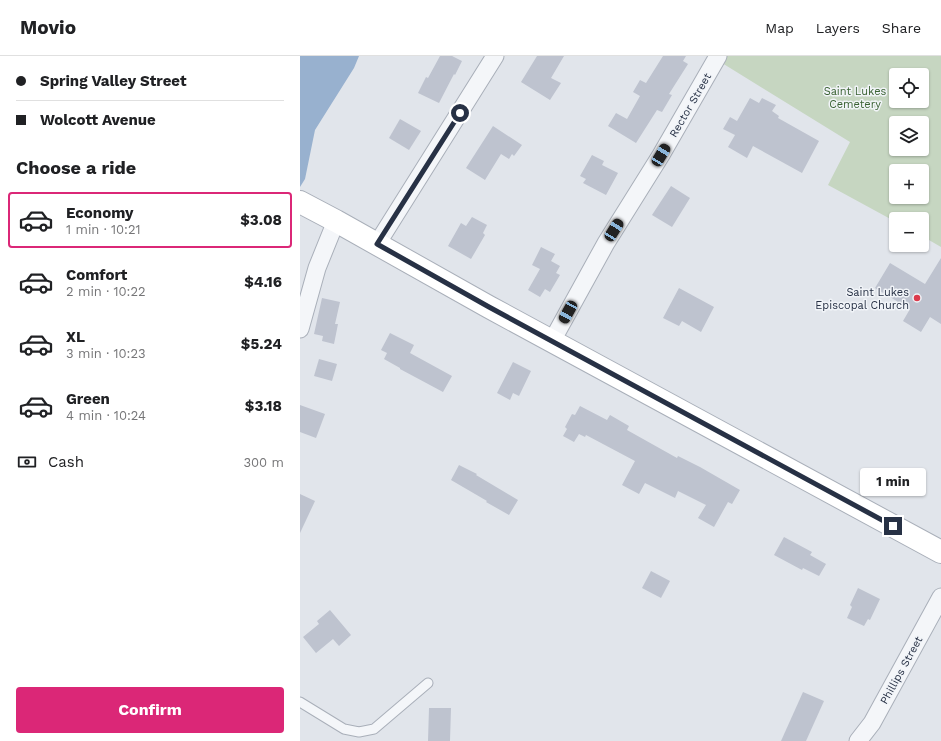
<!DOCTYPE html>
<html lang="en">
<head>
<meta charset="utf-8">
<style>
  :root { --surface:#fff; --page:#f2f2f2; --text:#202124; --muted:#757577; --line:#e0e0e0; --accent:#db2777 }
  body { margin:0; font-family:"Work Sans",sans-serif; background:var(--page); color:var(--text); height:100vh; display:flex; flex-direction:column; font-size:15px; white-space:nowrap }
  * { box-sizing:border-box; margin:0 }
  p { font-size:13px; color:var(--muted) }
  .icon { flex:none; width:22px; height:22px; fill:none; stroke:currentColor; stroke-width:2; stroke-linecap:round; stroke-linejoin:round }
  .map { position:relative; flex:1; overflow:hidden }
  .sheet { display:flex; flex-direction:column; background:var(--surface); width:300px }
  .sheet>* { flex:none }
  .hud { display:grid; align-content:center; height:88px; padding:0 16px; background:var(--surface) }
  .buttons { position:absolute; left:589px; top:12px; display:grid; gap:8px }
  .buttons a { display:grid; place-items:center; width:40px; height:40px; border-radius:4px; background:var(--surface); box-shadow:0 1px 3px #0004; font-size:20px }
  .end { position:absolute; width:18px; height:18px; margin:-9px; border:5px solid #273145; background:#fff; box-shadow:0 0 0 2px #fff }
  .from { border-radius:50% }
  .bubble { position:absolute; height:28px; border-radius:4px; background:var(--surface); box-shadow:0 1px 3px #0004; font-size:13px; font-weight:700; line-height:28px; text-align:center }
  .car { position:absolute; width:12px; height:24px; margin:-12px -6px; border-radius:5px; box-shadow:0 0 3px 1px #0007; background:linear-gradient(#222 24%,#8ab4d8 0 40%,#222 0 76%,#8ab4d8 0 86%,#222 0) }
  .hud b { display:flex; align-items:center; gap:14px; height:38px; font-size:15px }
  .hud b+b { border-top:1px solid var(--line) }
  .hud i { width:10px; height:10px; background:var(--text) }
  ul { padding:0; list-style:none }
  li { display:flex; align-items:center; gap:12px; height:56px; margin:0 8px 6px; padding:0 8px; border:2px solid transparent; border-radius:4px }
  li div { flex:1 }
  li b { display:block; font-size:15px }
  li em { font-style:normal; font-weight:700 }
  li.active { border-color:var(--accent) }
  li>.icon { width:36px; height:36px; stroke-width:1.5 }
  h2 { padding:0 16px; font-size:18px; line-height:48px }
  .pay { display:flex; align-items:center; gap:10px; height:44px; padding:0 16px; font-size:15px }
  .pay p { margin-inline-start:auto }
  .cta { display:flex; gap:8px; margin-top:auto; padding:8px 16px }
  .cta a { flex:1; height:46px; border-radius:4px; background:var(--accent); color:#fff; font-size:16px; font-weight:700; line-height:46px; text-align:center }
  header { display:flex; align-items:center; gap:24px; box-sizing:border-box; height:56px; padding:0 20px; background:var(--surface); border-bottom:1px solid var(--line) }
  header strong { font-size:19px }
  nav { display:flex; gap:22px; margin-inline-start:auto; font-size:14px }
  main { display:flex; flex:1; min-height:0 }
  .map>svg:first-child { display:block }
  .green { fill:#c6d6c1; fill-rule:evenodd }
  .water { fill:#98b1cf }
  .building { fill:#bec3cf }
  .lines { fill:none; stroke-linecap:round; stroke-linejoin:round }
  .lane-casing { stroke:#a9afb9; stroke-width:11 }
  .street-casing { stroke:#a9afb9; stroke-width:19 }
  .secondary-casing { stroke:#a9afb9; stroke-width:24 }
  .lane { stroke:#f4f6f9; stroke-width:9 }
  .street { stroke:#f4f6f9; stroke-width:17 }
  .secondary { stroke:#fff; stroke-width:22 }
  .route { stroke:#273145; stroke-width:5 }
  .poi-dot { fill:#dc3a4c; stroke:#f1f4f8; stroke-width:1.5 }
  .labels { text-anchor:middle; stroke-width:3; stroke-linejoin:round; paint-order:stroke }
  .park-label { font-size:11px; fill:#3a6233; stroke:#f1f4f8 }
  .street-label { font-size:11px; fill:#273145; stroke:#f1f4f8 }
  .poi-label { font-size:11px; fill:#273145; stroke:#f1f4f8; text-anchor:end }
</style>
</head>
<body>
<header>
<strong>Movio</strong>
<nav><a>Map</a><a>Layers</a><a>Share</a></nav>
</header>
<main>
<section class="sheet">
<div class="hud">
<b><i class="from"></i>Spring Valley Street</b>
<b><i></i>Wolcott Avenue</b>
</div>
<h2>Choose a ride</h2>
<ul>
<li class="active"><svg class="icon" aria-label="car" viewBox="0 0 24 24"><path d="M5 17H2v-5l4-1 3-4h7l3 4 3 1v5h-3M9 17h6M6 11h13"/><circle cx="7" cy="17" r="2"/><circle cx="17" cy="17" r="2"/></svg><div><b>Economy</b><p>1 min · 10:21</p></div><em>$3.08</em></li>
<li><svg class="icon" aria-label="car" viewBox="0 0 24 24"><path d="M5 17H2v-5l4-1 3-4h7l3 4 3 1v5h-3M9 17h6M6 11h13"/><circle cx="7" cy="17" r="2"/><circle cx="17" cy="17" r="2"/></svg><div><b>Comfort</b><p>2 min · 10:22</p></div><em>$4.16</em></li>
<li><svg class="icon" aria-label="car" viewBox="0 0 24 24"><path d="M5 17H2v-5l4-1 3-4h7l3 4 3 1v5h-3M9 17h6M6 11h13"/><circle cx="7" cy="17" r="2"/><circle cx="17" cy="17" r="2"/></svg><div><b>XL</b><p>3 min · 10:23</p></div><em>$5.24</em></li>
<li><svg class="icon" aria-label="car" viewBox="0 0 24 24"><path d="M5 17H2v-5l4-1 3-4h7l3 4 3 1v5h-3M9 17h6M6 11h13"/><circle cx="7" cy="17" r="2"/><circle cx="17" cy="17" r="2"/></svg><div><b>Green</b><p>4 min · 10:24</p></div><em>$3.18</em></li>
</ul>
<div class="pay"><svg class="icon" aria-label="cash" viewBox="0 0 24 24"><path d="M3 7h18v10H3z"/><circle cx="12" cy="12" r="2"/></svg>Cash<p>300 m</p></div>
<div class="cta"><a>Confirm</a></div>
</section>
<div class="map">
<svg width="641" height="685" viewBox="0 0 641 685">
  <rect width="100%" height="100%" fill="#e1e5eb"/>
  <path class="green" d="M 427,0 L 641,0 L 641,191 L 622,180 L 622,163 L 596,163 L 596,166 L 528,129 L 550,86 L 422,7 ZM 596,19 L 622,19 L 622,45 L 596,45 ZM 596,67 L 622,67 L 622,93 L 596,93 ZM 596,115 L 622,115 L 622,141 L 596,141 Z"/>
  <path class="water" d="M 0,0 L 59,0 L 54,12 L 15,74 L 5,123 L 0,131 Z"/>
  <g class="building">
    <path d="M 140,0 L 152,0 L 162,5 L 155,19 L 154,18 L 139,47 L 118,37 L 126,21 L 128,22 Z"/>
    <path d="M 237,0 L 264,0 L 251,22 L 261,27 L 250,44 L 221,26 Z"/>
    <path d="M 363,0 L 386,0 L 383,5 L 388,8 L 369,38 L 372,39 L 362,56 L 357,54 L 336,87 L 308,70 L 316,57 L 327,63 L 340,40 L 333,36 L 340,24 L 346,27 Z"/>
    <path d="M 450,42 L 459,47 L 462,42 L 476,49 L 472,55 L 479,60 L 478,62 L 519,85 L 502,117 L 453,90 L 447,102 L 428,91 L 435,79 L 423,73 L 430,61 L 437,65 Z"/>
    <path d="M 100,63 L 121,75 L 109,94 L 89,82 Z"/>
    <path d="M 193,70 L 222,89 L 214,100 L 212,98 L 209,103 L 201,98 L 185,124 L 166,112 Z"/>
    <path d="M 292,99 L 304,105 L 302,109 L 318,117 L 306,139 L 283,127 L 286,123 L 280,120 Z"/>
    <path d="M 371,130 L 390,142 L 372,171 L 352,159 Z"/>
    <path d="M 172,161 L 187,169 L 183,177 L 185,179 L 171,203 L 148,190 L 161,167 L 166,170 Z"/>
    <path d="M 241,191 L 255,198 L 251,205 L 260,210 L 256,217 L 260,219 L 250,236 L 245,233 L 240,241 L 228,234 L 240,213 L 232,209 Z"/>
    <path d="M 641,202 L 641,268 L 630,261 L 621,276 L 603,265 L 610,253 L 575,232 L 590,207 L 625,228 Z"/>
    <path d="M 379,232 L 414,251 L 401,276 L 382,265 L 379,270 L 363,262 Z"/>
    <path d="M 22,242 L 40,246 L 35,268 L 38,268 L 34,288 L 22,285 L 23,280 L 14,278 Z"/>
    <path d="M 90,277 L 114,289 L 110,297 L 152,320 L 143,336 L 100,313 L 100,312 L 84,303 L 87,297 L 81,294 Z"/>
    <path d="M 19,303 L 37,308 L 32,325 L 14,320 Z"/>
    <path d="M 213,306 L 231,315 L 219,340 L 213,337 L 210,344 L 197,337 Z"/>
    <path d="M 0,349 L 25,358 L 16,382 L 0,376 Z"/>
    <path d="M 280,350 L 307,364 L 310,359 L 329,370 L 327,374 L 377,402 L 378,400 L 400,411 L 440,434 L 432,448 L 428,446 L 414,471 L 398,462 L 406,449 L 378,435 L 375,442 L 345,427 L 339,438 L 322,429 L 335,405 L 286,379 L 285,381 L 279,378 L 274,386 L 263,380 L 267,373 L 265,371 L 272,358 L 275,359 Z"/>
    <path d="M 159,409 L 177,418 L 176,419 L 218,444 L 209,459 L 186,446 L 187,445 L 151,424 Z"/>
    <path d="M 0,438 L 15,445 L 0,477 Z"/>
    <path d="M 484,481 L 512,496 L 510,499 L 526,508 L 519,520 L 503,512 L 502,514 L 474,499 Z"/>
    <path d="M 351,515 L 370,525 L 361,542 L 342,532 Z"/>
    <path d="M 558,532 L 580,543 L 570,564 L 568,563 L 564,570 L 547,562 L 552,551 L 550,549 Z"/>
    <path d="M 30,554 L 51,579 L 39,590 L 33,583 L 16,597 L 3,581 L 19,568 L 17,565 Z"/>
    <path d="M 503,636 L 524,645 L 506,685 L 481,685 Z"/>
    <path d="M 129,652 L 151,652 L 150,685 L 128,685 Z"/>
  </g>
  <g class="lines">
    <defs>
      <path id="lane" d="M 0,646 L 44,673 L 59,676 L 74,673 L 128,627"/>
      <g id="street">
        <path d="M 77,188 L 195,0"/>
        <path d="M 0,273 L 17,212 L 36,165"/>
        <path d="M 252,285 L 306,187 L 361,99 L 418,0"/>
        <path d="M 558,685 L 572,667 L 641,541"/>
      </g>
      <path id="secondary" d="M 0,146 L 36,165 L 189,251 L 641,496"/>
    </defs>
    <use href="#lane" class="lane-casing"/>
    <use href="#street" class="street-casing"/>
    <use href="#secondary" class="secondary-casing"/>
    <use href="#lane" class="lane"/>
    <use href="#street" class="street"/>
    <use href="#secondary" class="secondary"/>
  </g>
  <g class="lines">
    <path class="route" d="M 160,57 L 77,188 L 189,251 L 593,470"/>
  </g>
  <circle class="poi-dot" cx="617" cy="242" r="4"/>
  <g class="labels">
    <g class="park-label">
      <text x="555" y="39">Saint Lukes<tspan x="555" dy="13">Cemetery</tspan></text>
    </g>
    <g class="street-label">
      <text transform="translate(390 49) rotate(-60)" y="4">Rector Street</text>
      <text transform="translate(601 614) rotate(-61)" y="4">Phillips Street</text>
    </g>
    <g class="poi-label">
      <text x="609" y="240">Saint Lukes<tspan x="609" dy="13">Episcopal Church</tspan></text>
    </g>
  </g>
</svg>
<div class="buttons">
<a><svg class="icon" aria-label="locate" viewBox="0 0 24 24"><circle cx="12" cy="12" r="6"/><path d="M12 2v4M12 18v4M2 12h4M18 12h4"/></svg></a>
<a><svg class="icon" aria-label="layers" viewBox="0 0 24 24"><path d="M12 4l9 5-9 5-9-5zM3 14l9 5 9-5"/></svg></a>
<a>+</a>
<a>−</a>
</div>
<i class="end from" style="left:160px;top:57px"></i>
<i class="end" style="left:593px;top:470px"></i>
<div class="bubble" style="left:560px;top:412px;width:66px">1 min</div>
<i class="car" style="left:361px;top:99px;rotate:31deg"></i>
<i class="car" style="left:314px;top:174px;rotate:32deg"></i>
<i class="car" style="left:268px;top:256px;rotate:209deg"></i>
</div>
</main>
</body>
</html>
